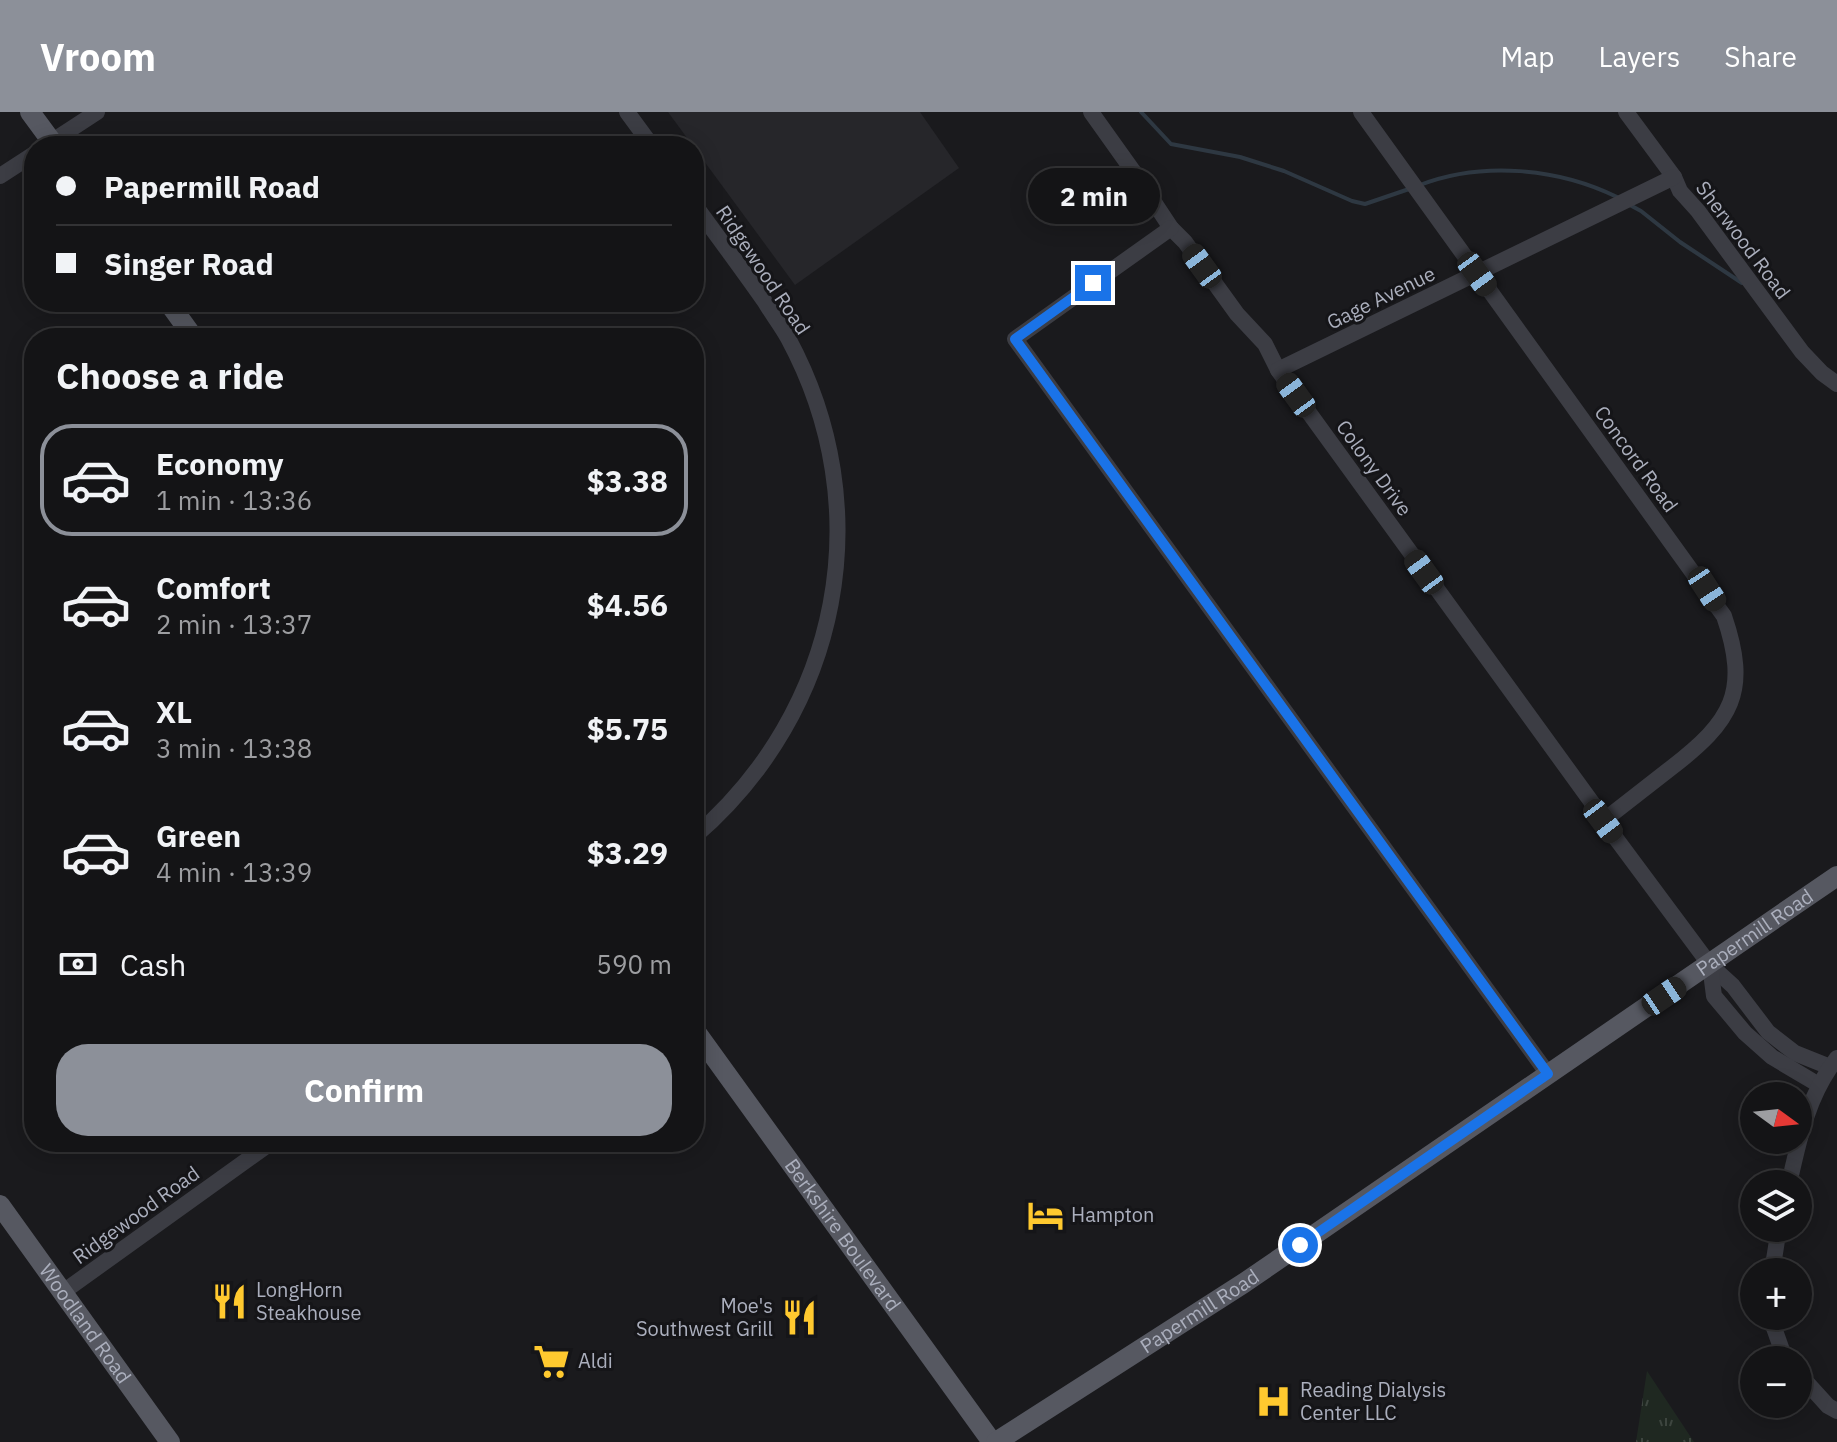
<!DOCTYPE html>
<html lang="en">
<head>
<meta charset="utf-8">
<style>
  :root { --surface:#141416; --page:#1d1d1f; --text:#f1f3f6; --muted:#9d9ea1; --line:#333335; --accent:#8c9099 }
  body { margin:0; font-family:"IBM Plex Sans",sans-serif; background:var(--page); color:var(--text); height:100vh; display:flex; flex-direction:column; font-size:30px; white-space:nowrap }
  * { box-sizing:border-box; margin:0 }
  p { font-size:26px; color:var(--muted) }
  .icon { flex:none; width:44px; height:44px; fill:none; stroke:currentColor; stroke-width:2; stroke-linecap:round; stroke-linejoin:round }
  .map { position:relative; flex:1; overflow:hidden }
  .panel { position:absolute; left:24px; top:216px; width:680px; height:824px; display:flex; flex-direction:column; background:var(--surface); border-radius:32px; box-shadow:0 4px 20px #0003,0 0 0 2px var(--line) }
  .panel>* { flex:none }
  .banner { position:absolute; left:24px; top:24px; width:680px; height:176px; border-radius:32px; box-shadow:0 4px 20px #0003,0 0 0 2px var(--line); display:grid; align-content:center; height:176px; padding:0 32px; background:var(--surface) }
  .needle { width:52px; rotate:105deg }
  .buttons { position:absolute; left:1740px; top:970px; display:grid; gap:16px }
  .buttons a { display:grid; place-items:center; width:72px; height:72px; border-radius:50%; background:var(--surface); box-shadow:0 4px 20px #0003,0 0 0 2px var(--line); font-size:40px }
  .end { position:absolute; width:36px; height:36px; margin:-18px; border:10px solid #1a73e8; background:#fff; box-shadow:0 0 0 4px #fff }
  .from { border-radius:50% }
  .bubble { position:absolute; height:56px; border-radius:28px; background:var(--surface); box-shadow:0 4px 20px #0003,0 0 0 2px var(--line); font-size:26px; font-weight:700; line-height:56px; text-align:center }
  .car { position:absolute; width:24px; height:48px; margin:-24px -12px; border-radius:10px; box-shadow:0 0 6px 2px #0007; background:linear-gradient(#222 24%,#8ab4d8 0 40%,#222 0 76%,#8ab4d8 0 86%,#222 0) }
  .banner b { display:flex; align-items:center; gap:28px; height:76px; font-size:30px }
  .banner b+b { border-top:2px solid var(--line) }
  .banner i { width:20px; height:20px; background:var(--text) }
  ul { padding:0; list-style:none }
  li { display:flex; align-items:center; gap:24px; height:112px; margin:0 16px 12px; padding:0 16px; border:4px solid transparent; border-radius:32px }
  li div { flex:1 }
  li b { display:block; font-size:30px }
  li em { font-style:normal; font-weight:700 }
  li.selected { border-color:var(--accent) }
  li>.icon { width:72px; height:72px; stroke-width:1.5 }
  h2 { padding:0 32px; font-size:36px; line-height:96px }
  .pay { display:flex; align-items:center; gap:20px; height:88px; padding:0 32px; font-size:30px }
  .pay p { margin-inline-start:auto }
  .cta { display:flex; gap:16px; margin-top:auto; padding:16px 32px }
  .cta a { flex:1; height:92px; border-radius:32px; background:var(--accent); color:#fff; font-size:32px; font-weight:700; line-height:92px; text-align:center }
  header { display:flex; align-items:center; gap:48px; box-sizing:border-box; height:112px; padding:0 40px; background:var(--accent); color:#fff }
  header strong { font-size:38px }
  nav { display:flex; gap:44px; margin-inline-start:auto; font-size:28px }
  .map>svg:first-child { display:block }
  .built { fill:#26262a }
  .grass { fill:url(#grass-tufts) }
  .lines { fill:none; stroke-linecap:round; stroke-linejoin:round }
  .stream { stroke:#2e3842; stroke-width:4 }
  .minor { stroke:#3c3d44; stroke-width:16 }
  .major { stroke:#565861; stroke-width:20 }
  .route { stroke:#1a73e8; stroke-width:10 }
  .labels { text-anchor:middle; stroke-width:6; stroke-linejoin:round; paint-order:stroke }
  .street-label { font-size:20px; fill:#abafbd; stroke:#151518 }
  .poi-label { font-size:20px; fill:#abafbd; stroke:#151518; text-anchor:start }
</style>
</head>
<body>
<header>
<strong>Vroom</strong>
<nav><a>Map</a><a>Layers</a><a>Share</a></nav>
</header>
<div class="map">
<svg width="1837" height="1330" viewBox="0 0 1837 1330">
  <defs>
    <pattern id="grass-tufts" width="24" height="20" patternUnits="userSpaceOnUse" patternTransform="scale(2)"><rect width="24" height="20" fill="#1f2821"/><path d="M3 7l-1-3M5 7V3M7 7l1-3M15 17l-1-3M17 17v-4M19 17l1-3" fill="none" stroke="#3d453f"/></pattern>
  </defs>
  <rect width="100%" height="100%" fill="#1a1a1d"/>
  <path class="built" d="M 668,0 L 920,0 L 959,56 L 795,173 Z"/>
  <path class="grass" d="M 1647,1259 L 1694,1330 L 1636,1330 Z"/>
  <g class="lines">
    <g class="stream">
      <path d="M 1141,0 L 1171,32 L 1240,45 L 1284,59 L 1352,89 L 1365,92 L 1412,76"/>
      <path d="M 1420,73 C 1482,49 1558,56 1617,85"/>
      <path d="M 1628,92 L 1641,99 L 1680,130 L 1742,171"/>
    </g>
    <g class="minor">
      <path d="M 627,0 L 652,34"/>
      <path d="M 1091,0 L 1138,66 L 1171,116 L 1185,130 L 1237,202 L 1265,232 L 1278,258 L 1593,692 L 1603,709 L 1710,853 L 1733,874 L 1768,920 L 1795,941 L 1830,955"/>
      <path d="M 1361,0 L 1724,504 C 1750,580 1732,609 1671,656 C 1648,674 1626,691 1603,709"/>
      <path d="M 1626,0 L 1674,65 L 1680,79 L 1698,99 L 1802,240 L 1822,261 L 1837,272"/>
      <path d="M 45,34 L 97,0"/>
      <path d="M 0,64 L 34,42"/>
      <path d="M 694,92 C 718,125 742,157 765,190 C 772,202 781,213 788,226 C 880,396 841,599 694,725"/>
      <path d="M 1171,116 L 1015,227 L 1548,962"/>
      <path d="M 1278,258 L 1674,65"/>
      <path d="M 1710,853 L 1714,884 L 1745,921 L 1772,945 L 1819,973"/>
      <path d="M 1789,1072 C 1799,1027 1808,983 1837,946"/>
      <path d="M 1772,1160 L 1779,1116"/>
      <path d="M 63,1180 L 272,1030"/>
      <path d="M 1772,1204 L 1773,1213 L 1784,1244 L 1787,1248"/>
      <path d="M 1798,1261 L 1828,1294 L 1837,1299"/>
    </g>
    <g class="major">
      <path d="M 30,0 L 55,34"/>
      <path d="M 168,190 L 194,226"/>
      <path id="s1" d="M 694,917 L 992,1330"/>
      <path id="s2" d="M 0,1093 L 170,1330"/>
      <path id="s3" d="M 996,1330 L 1244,1171 L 1837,764"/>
    </g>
  </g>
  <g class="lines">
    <path class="route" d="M 1093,171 L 1015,227 L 1548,962 L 1300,1133"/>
  </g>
  <defs>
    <symbol id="hotel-bare" viewBox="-9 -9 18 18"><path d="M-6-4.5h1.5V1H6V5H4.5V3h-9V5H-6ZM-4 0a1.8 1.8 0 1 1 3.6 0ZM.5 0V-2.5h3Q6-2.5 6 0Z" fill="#ffc92f" stroke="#151518" stroke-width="2.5" paint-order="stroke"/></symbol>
    <symbol id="restaurant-bare" viewBox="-9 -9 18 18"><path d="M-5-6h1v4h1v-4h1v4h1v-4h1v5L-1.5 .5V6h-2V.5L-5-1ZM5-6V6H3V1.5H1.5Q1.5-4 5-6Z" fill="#ffc92f" stroke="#151518" stroke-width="2.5" paint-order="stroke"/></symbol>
    <symbol id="supermarket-bare" viewBox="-9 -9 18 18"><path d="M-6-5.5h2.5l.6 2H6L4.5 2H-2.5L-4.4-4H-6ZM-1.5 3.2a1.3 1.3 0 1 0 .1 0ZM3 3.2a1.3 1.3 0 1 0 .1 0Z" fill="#ffc92f" stroke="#151518" stroke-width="2.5" paint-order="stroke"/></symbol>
    <symbol id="hospital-bare" viewBox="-9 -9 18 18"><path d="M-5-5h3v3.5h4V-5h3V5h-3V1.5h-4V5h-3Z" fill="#ffc92f" stroke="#151518" stroke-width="2.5" paint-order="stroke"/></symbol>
  </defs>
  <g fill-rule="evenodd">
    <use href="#hotel-bare" x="1020" y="1078" width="51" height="51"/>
    <use href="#restaurant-bare" x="204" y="1164" width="51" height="51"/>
    <use href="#restaurant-bare" x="774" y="1180" width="51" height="51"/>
    <use href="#supermarket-bare" x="526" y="1224" width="51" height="51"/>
    <use href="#hospital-bare" x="1248" y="1264" width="51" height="51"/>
  </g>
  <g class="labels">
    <g class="street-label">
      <text transform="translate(1743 128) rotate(53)" y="7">Sherwood Road</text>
      <text transform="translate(763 158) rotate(56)" y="7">Ridgewood Road</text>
      <text transform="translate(1381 186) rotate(-26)" y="7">Gage Avenue</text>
      <text transform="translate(1636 347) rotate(54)" y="7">Concord Road</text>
      <text transform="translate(1374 356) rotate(54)" y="7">Colony Drive</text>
      <text dy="7" stroke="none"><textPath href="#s3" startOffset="914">Papermill Road</textPath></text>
      <text transform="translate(136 1103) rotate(-36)" y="7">Ridgewood Road</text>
      <text dy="7" stroke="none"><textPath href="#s1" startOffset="254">Berkshire Boulevard</textPath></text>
      <text dy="7" stroke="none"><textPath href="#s3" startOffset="242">Papermill Road</textPath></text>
      <text dy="7" stroke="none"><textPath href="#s2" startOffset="146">Woodland Road</textPath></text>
    </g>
    <g class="poi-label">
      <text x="1071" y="1110">Hampton</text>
      <text x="256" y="1185">LongHorn<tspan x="256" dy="23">Steakhouse</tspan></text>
      <text x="773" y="1201" text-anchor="end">Moe's<tspan x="773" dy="23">Southwest Grill</tspan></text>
      <text x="578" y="1256">Aldi</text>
      <text x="1300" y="1285">Reading Dialysis<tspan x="1300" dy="23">Center LLC</tspan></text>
    </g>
  </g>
</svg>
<div class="buttons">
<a><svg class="needle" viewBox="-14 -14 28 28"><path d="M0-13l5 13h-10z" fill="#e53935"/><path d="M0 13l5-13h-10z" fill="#9d9ea1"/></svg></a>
<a><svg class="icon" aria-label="layers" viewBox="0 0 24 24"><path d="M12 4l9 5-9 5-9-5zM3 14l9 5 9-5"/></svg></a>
<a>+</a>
<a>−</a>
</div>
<i class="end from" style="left:1300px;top:1133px"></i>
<i class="end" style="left:1093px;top:171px"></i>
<div class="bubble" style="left:1028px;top:56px;width:132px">2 min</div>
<i class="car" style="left:1202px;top:154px;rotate:324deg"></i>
<i class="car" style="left:1477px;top:162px;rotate:144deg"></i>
<i class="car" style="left:1296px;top:283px;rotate:324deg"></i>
<i class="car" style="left:1424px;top:460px;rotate:324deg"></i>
<i class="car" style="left:1707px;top:477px;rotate:147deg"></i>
<i class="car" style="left:1603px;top:709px;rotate:143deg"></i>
<i class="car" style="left:1664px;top:884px;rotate:56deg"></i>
<div class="banner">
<b><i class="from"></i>Papermill Road</b>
<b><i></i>Singer Road</b>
</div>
<section class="panel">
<h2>Choose a ride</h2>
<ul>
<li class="selected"><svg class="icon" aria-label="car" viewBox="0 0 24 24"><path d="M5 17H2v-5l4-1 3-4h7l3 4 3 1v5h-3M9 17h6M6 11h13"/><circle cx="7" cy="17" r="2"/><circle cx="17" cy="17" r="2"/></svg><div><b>Economy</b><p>1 min · 13:36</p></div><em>$3.38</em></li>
<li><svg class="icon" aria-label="car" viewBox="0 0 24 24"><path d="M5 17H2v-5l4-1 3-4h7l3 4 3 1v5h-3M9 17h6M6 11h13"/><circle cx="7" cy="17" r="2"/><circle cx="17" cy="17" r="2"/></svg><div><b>Comfort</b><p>2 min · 13:37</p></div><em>$4.56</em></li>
<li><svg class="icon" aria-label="car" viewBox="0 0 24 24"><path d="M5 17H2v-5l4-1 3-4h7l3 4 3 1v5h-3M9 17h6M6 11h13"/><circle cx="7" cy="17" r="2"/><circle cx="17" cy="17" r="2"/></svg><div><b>XL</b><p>3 min · 13:38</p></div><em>$5.75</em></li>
<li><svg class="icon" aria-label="car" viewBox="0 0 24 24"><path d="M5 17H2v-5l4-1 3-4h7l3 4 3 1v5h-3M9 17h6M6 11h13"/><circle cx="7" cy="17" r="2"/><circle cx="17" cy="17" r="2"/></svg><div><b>Green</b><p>4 min · 13:39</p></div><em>$3.29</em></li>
</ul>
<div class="pay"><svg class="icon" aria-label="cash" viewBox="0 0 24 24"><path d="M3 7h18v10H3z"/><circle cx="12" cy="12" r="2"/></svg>Cash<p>590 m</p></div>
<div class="cta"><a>Confirm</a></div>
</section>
</div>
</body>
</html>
